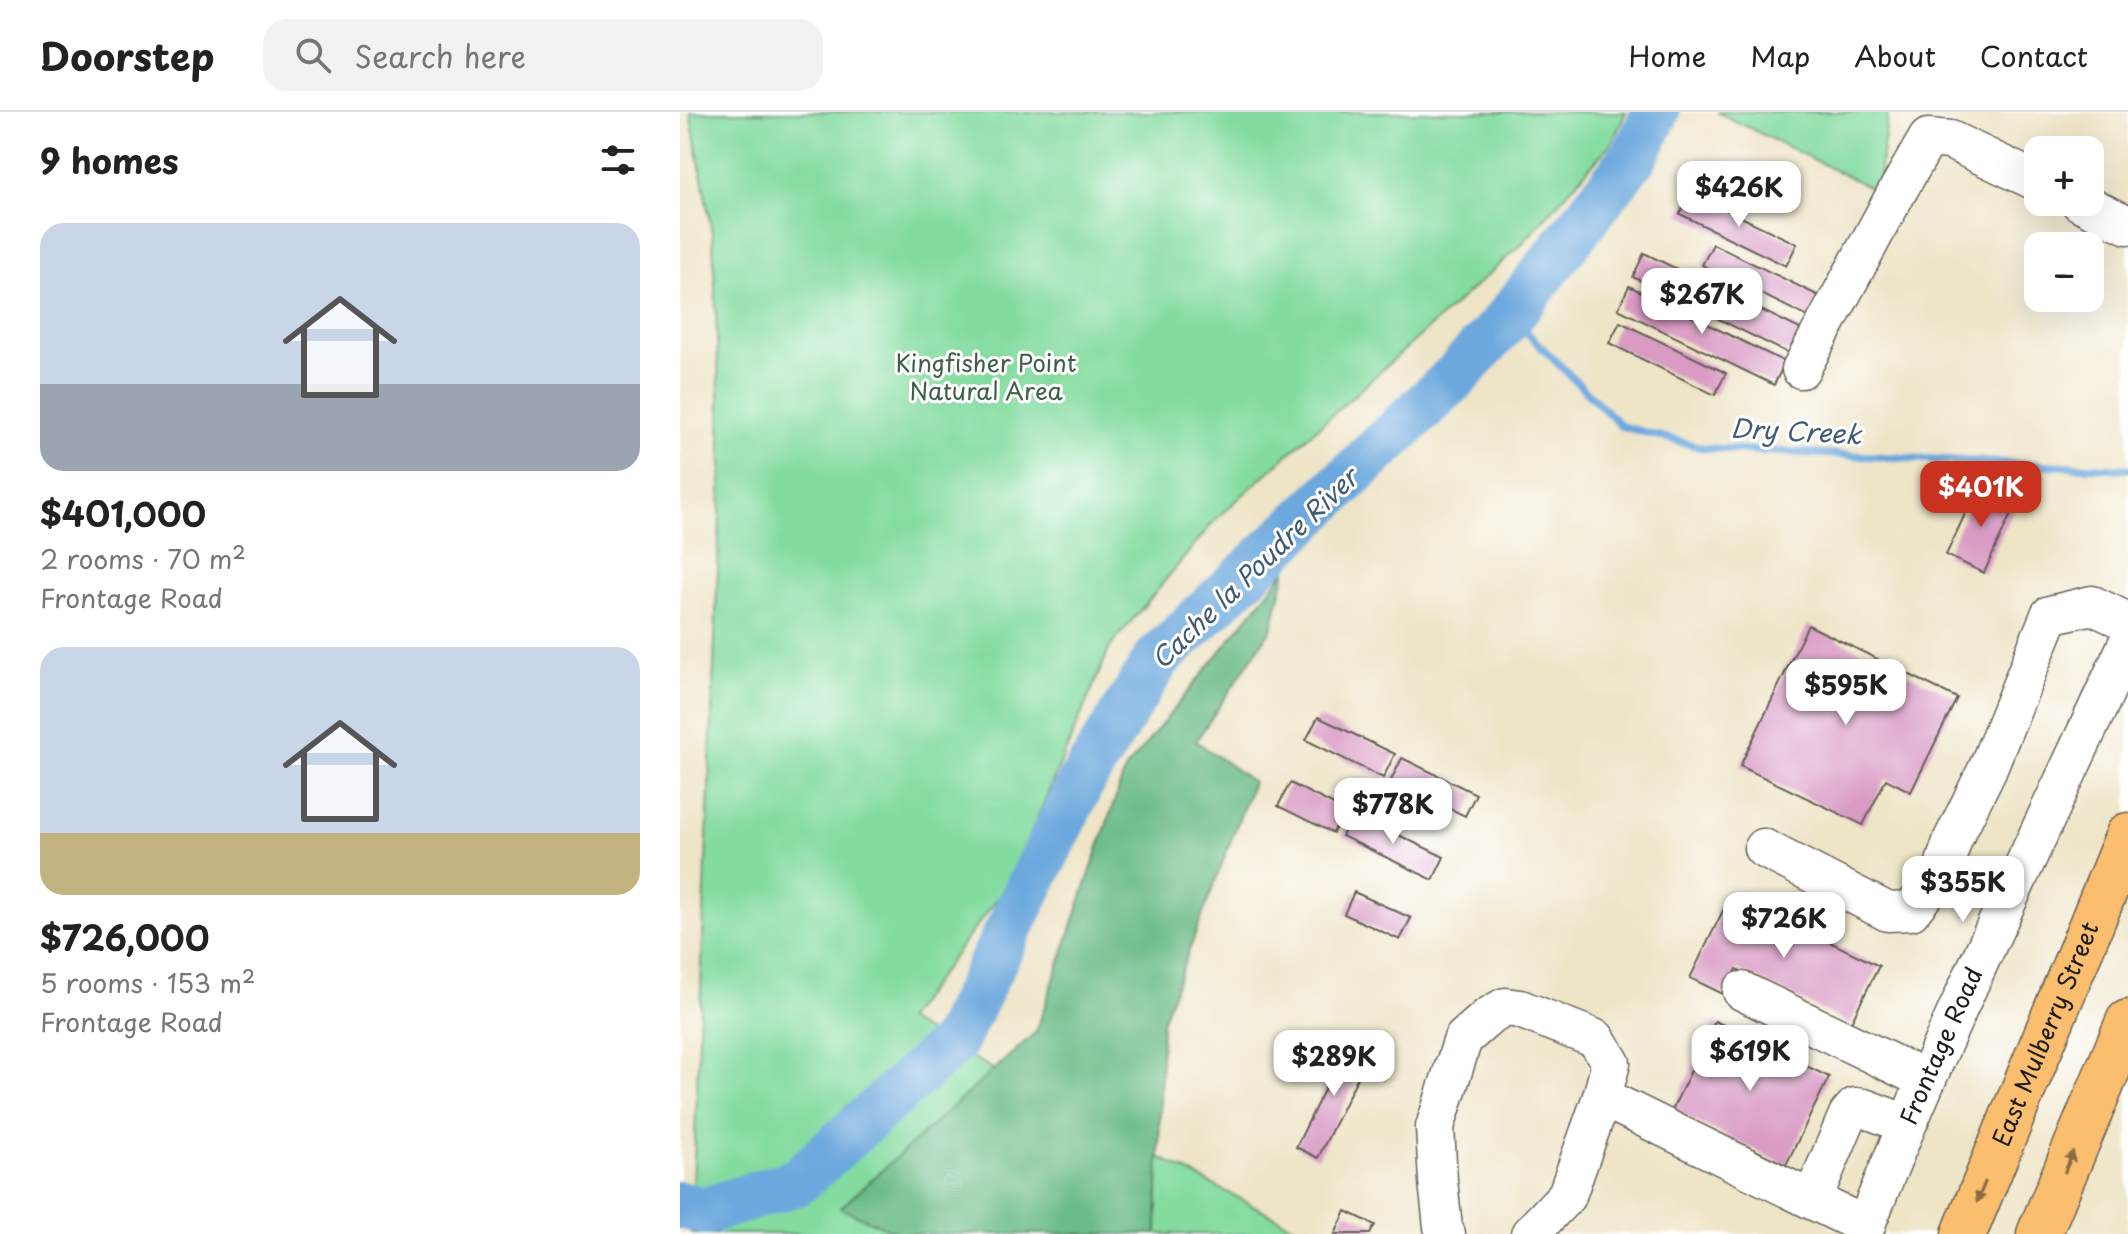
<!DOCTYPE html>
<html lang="en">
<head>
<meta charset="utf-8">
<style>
  :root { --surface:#fff; --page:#f2f2f2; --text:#222; --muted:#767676; --line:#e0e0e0; --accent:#c8321e }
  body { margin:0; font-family:"Playpen Sans",sans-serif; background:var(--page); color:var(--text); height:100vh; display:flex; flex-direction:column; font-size:30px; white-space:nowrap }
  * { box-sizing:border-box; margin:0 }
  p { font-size:26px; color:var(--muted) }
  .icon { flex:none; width:44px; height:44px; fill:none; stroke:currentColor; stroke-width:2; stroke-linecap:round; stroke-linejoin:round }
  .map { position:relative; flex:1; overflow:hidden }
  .sheet { display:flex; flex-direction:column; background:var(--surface); width:680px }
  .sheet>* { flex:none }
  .buttons { position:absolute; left:1344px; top:24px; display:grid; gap:16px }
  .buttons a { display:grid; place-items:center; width:80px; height:80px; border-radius:16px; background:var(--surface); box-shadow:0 8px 32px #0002; font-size:40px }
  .price { position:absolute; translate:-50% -68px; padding:0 18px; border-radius:16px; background:#fff; color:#222; font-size:26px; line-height:52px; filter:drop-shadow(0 2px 4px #0008) }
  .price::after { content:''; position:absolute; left:50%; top:48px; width:24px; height:18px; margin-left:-12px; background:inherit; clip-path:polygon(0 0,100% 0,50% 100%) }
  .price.selected { background:var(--accent); color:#fff }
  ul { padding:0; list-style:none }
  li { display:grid; align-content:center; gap:16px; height:424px; padding:0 40px }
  li span { display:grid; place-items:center; height:248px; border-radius:24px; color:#555 }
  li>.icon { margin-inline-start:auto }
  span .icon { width:144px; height:144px; fill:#fffc; stroke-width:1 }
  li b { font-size:34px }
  h2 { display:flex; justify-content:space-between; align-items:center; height:96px; padding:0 40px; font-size:34px }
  header { display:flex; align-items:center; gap:48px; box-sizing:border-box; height:112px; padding:0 40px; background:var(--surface); border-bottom:2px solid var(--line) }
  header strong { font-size:38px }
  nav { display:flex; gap:44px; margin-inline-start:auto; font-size:28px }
  .search { width:560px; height:72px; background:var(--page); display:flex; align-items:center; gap:20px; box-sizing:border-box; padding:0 28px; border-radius:24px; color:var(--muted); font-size:30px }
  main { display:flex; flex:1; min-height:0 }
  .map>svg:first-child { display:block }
  .green { fill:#83db9f; stroke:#507c5e; stroke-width:2 }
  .forest { fill:#6abb86; stroke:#436c51; stroke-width:2 }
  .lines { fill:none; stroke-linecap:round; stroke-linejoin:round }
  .stream { stroke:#6ca8dd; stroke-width:8 }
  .river { stroke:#6ca8dd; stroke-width:48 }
  .building { fill:#d99ac4 }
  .minor-casing { stroke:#666258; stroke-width:41 }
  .highway-casing { stroke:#666258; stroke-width:47 }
  .minor { stroke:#fff; stroke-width:38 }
  .highway { stroke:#fbbd6e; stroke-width:44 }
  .oneway { fill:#8c6c45 }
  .labels { text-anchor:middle; stroke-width:6; stroke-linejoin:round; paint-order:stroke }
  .park-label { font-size:24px; fill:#405f4a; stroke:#fff }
  .street-label { font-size:24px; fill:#1c1c1c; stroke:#fff }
  .water-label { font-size:26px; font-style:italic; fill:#405b73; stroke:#fff }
</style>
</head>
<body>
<header>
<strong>Doorstep</strong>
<div class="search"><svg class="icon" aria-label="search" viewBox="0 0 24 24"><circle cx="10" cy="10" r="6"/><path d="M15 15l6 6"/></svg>Search here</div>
<nav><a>Home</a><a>Map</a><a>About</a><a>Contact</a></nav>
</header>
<main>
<section class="sheet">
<h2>9 homes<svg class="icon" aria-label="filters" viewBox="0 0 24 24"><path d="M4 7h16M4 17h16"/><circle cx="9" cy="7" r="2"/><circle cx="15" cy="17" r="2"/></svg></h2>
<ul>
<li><span style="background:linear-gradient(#c9d6e8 65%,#9aa5b1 0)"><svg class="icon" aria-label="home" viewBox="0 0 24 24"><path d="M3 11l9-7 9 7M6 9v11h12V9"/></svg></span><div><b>$401,000</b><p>2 rooms · 70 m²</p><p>Frontage Road</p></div></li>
<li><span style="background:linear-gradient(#c9d6e8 75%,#c2b280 0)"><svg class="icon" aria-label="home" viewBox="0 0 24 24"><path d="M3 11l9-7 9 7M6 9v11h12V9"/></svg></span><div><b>$726,000</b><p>5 rooms · 153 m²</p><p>Frontage Road</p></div></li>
</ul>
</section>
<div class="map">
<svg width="1448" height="1122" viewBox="0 0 1448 1122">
  <rect width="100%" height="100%" fill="#fff"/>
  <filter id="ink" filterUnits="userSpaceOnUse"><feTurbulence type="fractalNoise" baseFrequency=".0125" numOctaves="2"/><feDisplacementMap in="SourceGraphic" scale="16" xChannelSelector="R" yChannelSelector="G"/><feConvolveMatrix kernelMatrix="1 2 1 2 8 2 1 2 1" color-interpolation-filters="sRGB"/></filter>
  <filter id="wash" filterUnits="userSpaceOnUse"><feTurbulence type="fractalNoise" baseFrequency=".006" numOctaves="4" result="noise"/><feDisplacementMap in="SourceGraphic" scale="32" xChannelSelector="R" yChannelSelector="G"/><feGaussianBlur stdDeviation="1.8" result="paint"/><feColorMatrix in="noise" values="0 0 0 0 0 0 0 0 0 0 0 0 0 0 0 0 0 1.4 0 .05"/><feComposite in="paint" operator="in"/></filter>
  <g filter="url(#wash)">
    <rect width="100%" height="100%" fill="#eee4c6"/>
    <!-- green -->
    <g class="green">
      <path d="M10 0H946L933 29 841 133 535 408 430 535 331 768 226 908 368 988 617 1116 614 1122H11L42 354 33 126Z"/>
      <path d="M1037 0H1208L1197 79Z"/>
    </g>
    <!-- forest -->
    <path class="forest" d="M606 458 592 516 516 629 573 670 482 910 477 1122H220L160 1096 356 920 445 658Z"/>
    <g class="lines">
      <!-- stream -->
      <path class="stream" d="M830 204 941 314 1024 336 1448 357"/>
      <!-- river -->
      <path class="river" d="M0 1093 25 1099 117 1070 274 929 401 670 477 547 778 262 830 204 955 43 976 0"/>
    </g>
    <g id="blocks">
      <!-- building -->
      <g class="building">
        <path d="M1011 81 1117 132 1106 154 1000 102Z"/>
        <path d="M1033 132 1139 184 1128 205 1022 153Z"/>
        <path d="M964 141 1124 219 1112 243 953 165Z"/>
        <path d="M949 174 1105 250 1094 273 938 197Z"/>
        <path d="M940 210 1046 261 1035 283 929 231Z"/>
        <path d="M1298 374 1336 391 1304 461 1266 443Z"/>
        <path d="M1128 513 1277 586 1231 680 1206 667 1183 713 1060 654Z"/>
        <path d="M638 605 715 642 703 666 626 628Z"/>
        <path d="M722 646 796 682 785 704 711 668Z"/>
        <path d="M610 671 664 698 653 721 598 694Z"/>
        <path d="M673 701 764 745 753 768 662 724Z"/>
        <path d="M674 780 731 806 720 828 664 802Z"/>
        <path d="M1051 782 1199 854 1170 912 1057 857 1043 882 1010 866Z"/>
        <path d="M1035 909 1149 965 1106 1053 992 998Z"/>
        <path d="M669 927 691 938 638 1046 616 1035Z"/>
        <path d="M666 1099 695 1113 690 1122H655Z"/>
      </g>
    </g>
  </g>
  <g filter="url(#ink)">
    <use href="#blocks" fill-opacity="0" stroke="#666258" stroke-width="2"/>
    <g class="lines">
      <defs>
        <g id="minor">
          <path d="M1400 90 1448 113"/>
          <path d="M1121 257 1213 87 1248 26 1270 28 1358 70"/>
          <path d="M1083 736 1208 800 1231 799 1262 760 1273 727 1307 658 1370 503 1412 493 1448 510"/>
          <path d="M1262 760 1328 787"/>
          <path d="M1062 879 1246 968"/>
          <path d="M922 985 1132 1088"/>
          <path d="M1186 1114 1132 1088 1168 1003 1175 995 1184 996 1226 1012"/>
          <path d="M766 1122 763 1115 758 1069 755 1015 783 927 808 905 825 895 840 897 916 927 931 951 922 985 887 1083 850 1122"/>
          <path id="s1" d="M1182 1122C1262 921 1357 727 1448 531"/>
        </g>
        <g id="highway">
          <path id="s2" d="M1284 1122 1448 723"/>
          <path d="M1359 1122 1448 910"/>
        </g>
      </defs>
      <!-- minor casing -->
      <use href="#minor" class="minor-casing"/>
      <!-- highway casing -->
      <use href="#highway" class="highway-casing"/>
      <!-- minor -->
      <use href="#minor" class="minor"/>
      <!-- highway -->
      <use href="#highway" class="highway"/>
    </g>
    <!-- one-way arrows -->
    <defs><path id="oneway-solid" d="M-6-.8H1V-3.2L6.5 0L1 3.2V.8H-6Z" transform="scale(2)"/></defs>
    <g class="oneway">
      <use href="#oneway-solid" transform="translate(1389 1050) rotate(-67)"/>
      <use href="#oneway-solid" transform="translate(1301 1080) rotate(112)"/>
    </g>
  </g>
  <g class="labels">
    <!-- park labels -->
    <g class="park-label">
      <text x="306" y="260">Kingfisher Point<tspan x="306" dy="28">Natural Area</tspan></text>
    </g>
    <!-- street labels -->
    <g class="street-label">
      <text dy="8" stroke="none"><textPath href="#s2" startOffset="216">East Mulberry Street</textPath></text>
      <text dy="8" stroke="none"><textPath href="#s1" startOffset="204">Frontage Road</textPath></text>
    </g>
    <!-- water labels -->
    <g class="water-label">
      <text transform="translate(1116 320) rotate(3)" y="9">Dry Creek</text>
      <text transform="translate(575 457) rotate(-44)" y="9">Cache la Poudre River</text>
    </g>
  </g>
</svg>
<div class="buttons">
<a>+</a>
<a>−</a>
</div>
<b class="price" style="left:1059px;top:117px">$426K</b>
<b class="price" style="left:1022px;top:224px">$267K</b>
<b class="price selected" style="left:1301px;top:417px">$401K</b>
<b class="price" style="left:1166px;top:615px">$595K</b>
<b class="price" style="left:713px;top:734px">$778K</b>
<b class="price" style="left:1283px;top:812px">$355K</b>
<b class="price" style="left:1104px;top:848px">$726K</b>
<b class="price" style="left:1070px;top:981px">$619K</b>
<b class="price" style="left:654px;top:986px">$289K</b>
</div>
</main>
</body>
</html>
